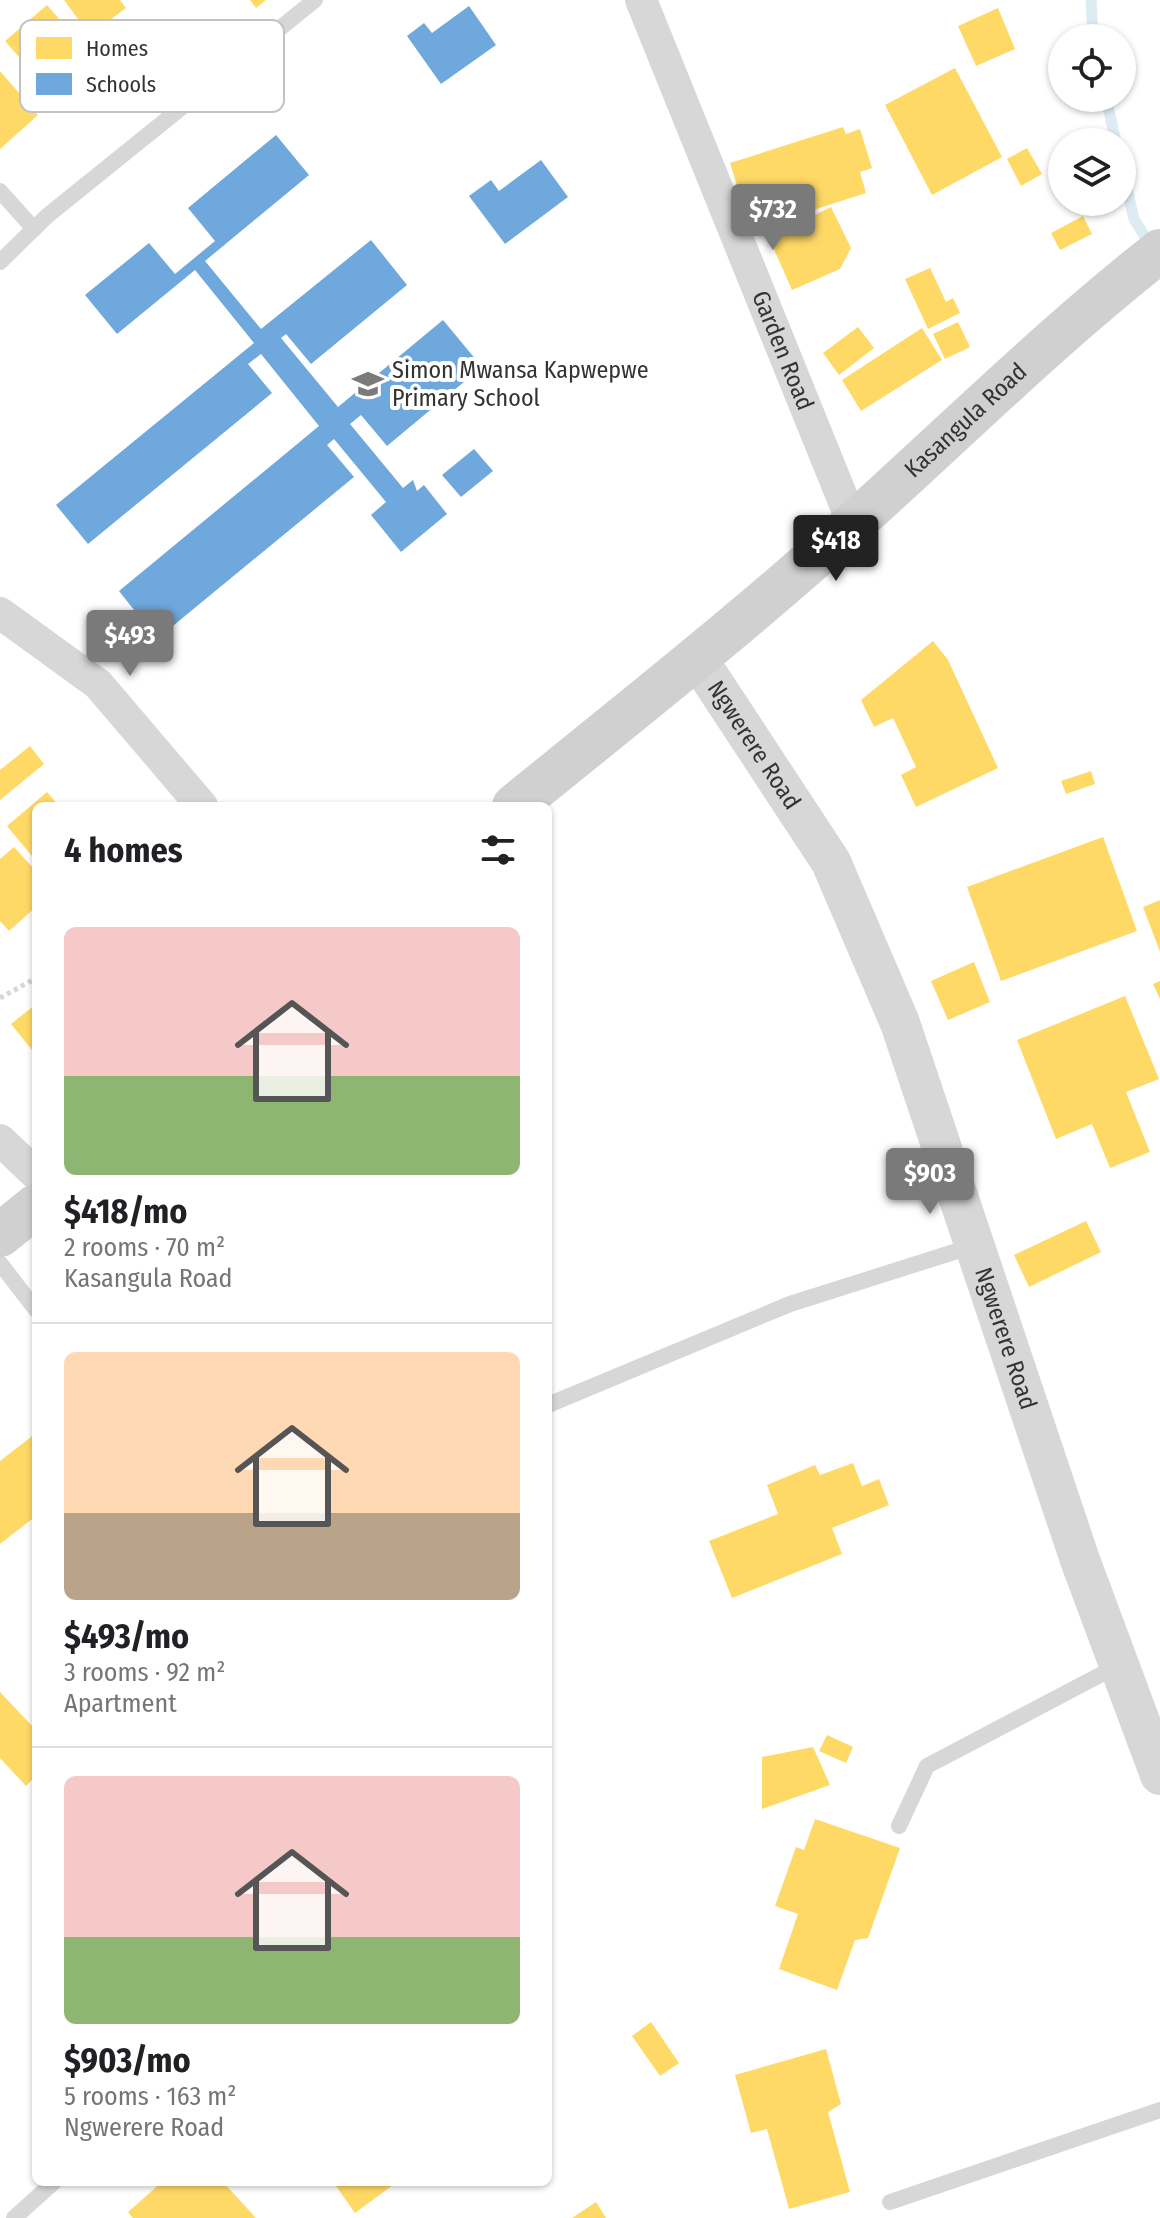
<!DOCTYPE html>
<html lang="en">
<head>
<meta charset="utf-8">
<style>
  :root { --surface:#fff; --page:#f2f2f2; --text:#202124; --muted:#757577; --line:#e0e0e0; --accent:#7a7a7a }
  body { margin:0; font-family:"Fira Sans Condensed",sans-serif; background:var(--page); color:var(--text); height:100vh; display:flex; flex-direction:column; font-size:30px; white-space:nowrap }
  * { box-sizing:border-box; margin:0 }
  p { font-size:26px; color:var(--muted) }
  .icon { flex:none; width:44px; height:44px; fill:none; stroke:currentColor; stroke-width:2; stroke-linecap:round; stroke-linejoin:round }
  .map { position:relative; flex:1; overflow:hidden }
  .panel { position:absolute; left:32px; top:802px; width:520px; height:1384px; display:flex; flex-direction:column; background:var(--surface); border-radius:12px; box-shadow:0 2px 6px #0004 }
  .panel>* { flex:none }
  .buttons { position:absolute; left:1048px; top:24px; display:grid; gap:16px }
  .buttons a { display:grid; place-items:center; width:88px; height:88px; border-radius:50%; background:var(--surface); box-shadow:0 2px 6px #0004; font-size:40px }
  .price { position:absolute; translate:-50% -68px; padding:0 18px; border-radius:8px; background:var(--accent); color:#fff; font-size:26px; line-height:52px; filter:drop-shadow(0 2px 4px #0008) }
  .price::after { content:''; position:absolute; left:50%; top:48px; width:24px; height:18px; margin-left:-12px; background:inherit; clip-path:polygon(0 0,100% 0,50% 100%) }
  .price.on { background:#222; color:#fff }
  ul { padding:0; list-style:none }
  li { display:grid; align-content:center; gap:16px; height:424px; padding:0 32px }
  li+li { border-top:2px solid var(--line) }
  li span { display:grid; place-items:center; height:248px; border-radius:12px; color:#555 }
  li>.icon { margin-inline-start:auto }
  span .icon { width:144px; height:144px; fill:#fffc; stroke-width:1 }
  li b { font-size:34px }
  h2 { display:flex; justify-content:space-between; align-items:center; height:96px; padding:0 32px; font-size:34px }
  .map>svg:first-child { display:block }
  .homes { fill:#ffd966 }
  .schools { fill:#6fa8dc }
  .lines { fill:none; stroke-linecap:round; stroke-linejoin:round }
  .stream { stroke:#ddebf3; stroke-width:11 }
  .path { stroke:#d6d6d6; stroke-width:5; stroke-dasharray:4 4; stroke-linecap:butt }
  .service { stroke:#d7d7d7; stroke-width:16 }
  .minor { stroke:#d7d7d7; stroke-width:32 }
  .tertiary { stroke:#d7d7d7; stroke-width:40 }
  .secondary { stroke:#d0d0d0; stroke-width:44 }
  .labels { text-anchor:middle; stroke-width:8; stroke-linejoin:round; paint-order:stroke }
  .street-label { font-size:24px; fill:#333; stroke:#fff }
  .poi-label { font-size:24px; fill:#333; stroke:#fff; text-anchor:start }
  .key { fill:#fff; stroke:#c2c2c2; stroke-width:2 }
  .key-label { font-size:22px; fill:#333 }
</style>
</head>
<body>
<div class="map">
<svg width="1160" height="2218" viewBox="0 0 1160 2218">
  <rect width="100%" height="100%" fill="#fff"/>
  <!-- homes -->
  <g class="homes">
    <path d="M64 0H120L126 8 90 35Z"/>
    <path d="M250 0H266L256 8Z"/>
    <path d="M47 5 94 59 52 95 5 41Z"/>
    <path d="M998 8 1015 49 976 66 958 26Z"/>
    <path d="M955 68 1002 157 932 195 885 105Z"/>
    <path d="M0 71 38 115 0 149Z"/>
    <path d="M843 127 846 134 860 129 872 168 860 172 866 193 751 230 730 163Z"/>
    <path d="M1027 148 1042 174 1021 186 1007 159Z"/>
    <path d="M831 207 851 248 840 269 792 290 765 229 791 218 792 226Z"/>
    <path d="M1083 216 1092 234 1060 250 1051 233Z"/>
    <path d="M930 268 946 302 953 298 960 313 928 329 905 279Z"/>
    <path d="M958 322 970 347 945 359 933 334Z"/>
    <path d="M858 327 874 348 839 375 823 353Z"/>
    <path d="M922 328 942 360 861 411 842 380Z"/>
    <path d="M933 641 948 660 998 768 916 807 901 775 916 767 893 718 874 727 861 700Z"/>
    <path d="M30 746 44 764 0 800V770Z"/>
    <path d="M1091 771 1095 784 1066 794 1061 781Z"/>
    <path d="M47 792 59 806H36V861L7 826Z"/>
    <path d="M1103 837 1137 931 1001 981 967 887Z"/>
    <path d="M14 847 36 871V907L9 931 0 921V859Z"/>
    <path d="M1160 900V952L1143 907Z"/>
    <path d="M974 962 990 1002 948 1020 931 981Z"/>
    <path d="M1160 981V999L1153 984Z"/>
    <path d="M1125 996 1159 1079 1126 1092 1150 1152 1110 1168 1092 1124 1056 1139 1017 1040Z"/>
    <path d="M36 1004V1055L11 1024Z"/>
    <path d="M1086 1221 1101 1252 1029 1287 1014 1255Z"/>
    <path d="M36 1433V1516L0 1544V1461Z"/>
    <path d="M853 1463 862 1486 879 1479 889 1505 832 1528 842 1554 732 1598 709 1541 778 1514 767 1485 815 1465 820 1475Z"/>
    <path d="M0 1692 36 1730V1776L26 1786 0 1758Z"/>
    <path d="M827 1735 853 1747 846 1763 819 1751Z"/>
    <path d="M813 1747 830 1785 762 1809V1757Z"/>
    <path d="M815 1819 900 1848 868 1938 855 1940 837 1990 779 1969 798 1914 775 1906 796 1847 804 1850Z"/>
    <path d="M651 2022 679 2063 660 2076 632 2036Z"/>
    <path d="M826 2049 841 2104 828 2112 850 2192 789 2209 767 2129 751 2133 735 2075Z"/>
    <path d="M162 2182H223L256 2218H133L128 2212Z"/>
    <path d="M333 2182H397L355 2213Z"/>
    <path d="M596 2202 606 2218H572Z"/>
  </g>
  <!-- schools -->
  <g class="schools">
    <path d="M469 6 496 45 441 84 407 36 424 23 432 33Z"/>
    <path d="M276 135 309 175 205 261 261 329 371 240 407 285 311 364 286 334 281 338 338 407 443 320 482 367 387 446 361 415 350 424 403 488 413 480 417 491 424 485 447 514 401 552 371 515 386 502 334 439 327 445 354 477 157 639 119 591 319 426 261 354 248 364 272 393 88 544 56 505 254 343 195 270 117 334 85 295 149 243 175 274 215 241 188 208Z"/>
    <path d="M541 160 568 197 505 244 469 196 491 180 499 191Z"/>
    <path d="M474 449 493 471 461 497 442 475Z"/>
  </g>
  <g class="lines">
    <!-- stream -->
    <g class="stream">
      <path d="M1091 0 1093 38"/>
      <path d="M1106 98 1116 142"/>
      <path d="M1122 167 1134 219 1152 248"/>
    </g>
    <!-- path -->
    <path class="path" d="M0 998 36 978"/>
    <!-- service -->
    <g class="service">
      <path d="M0 191 34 229"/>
      <path d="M0 262 47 216 315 0"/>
      <path d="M0 1263 36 1310"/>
      <path d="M548 1405 790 1304 973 1246"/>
      <path d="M899 1826 927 1766 1119 1665"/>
      <path d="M890 2202 1160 2110"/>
      <path d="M14 2218 54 2182"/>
    </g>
    <!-- minor -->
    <g class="minor">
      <path id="s1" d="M641 0 853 524"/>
      <path d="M0 613 98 684 202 806"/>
      <path d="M0 1140 36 1174"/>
    </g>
    <!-- tertiary -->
    <path class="tertiary" id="s2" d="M697 658 831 862 900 1023 1080 1560 1160 1775"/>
    <!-- secondary -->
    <g class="secondary">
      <path id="s3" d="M514 806C629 713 745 621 855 522 956 431 1053 335 1160 251"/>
      <path d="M0 1235 36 1206"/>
    </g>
  </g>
  <!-- icons -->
  <defs>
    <symbol id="school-bare" viewBox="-9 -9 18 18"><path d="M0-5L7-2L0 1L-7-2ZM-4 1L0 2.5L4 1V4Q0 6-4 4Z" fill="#7a7a7a" stroke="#fff" stroke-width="2.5" paint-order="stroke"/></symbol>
  </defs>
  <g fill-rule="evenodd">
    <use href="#school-bare" x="346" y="362" width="44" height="44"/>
  </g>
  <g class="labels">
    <!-- street labels -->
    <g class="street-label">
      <text dy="8" stroke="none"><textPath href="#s1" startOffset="378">Garden Road</textPath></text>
      <text dy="8" stroke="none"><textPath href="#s3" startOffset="594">Kasangula Road</textPath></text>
      <text dy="8" stroke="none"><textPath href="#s2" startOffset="104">Ngwerere Road</textPath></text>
      <text dy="8" stroke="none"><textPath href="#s2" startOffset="752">Ngwerere Road</textPath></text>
    </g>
    <!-- poi labels -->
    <g class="poi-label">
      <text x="392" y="378">Simon Mwansa Kapwepwe<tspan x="392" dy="28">Primary School</tspan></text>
    </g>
  </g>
  <!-- legend -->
  <rect x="20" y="20" width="264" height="92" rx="12" class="key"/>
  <rect x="36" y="37" width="36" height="22" fill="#ffd966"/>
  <rect x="36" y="73" width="36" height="22" fill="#6fa8dc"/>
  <g class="key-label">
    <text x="86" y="56">Homes</text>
    <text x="86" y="92">Schools</text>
  </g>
</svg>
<div class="buttons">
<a><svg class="icon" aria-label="locate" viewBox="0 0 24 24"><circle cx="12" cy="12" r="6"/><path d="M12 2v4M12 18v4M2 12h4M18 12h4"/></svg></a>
<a><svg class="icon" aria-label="layers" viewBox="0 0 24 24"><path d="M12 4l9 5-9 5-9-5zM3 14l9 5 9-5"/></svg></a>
</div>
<b class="price" style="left:773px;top:252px">$732</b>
<b class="price on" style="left:836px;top:583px">$418</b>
<b class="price" style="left:130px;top:678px">$493</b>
<b class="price" style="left:930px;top:1216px">$903</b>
<section class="panel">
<h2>4 homes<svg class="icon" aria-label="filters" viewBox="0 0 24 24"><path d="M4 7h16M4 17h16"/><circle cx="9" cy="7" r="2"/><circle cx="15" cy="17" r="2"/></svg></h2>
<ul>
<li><span style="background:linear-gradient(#f6c9c9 60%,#8fb573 0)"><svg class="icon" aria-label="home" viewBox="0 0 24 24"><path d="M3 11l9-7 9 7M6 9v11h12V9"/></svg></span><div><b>$418/mo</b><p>2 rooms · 70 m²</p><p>Kasangula Road</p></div></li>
<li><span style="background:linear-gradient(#ffd9b3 65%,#b9a48a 0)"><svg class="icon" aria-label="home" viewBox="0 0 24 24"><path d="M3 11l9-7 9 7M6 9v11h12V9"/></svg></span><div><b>$493/mo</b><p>3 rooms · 92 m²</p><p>Apartment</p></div></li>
<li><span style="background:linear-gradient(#f6c9c9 65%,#8fb573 0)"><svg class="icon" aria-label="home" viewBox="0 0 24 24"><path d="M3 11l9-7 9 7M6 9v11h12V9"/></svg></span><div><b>$903/mo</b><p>5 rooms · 163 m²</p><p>Ngwerere Road</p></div></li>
</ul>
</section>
</div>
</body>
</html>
